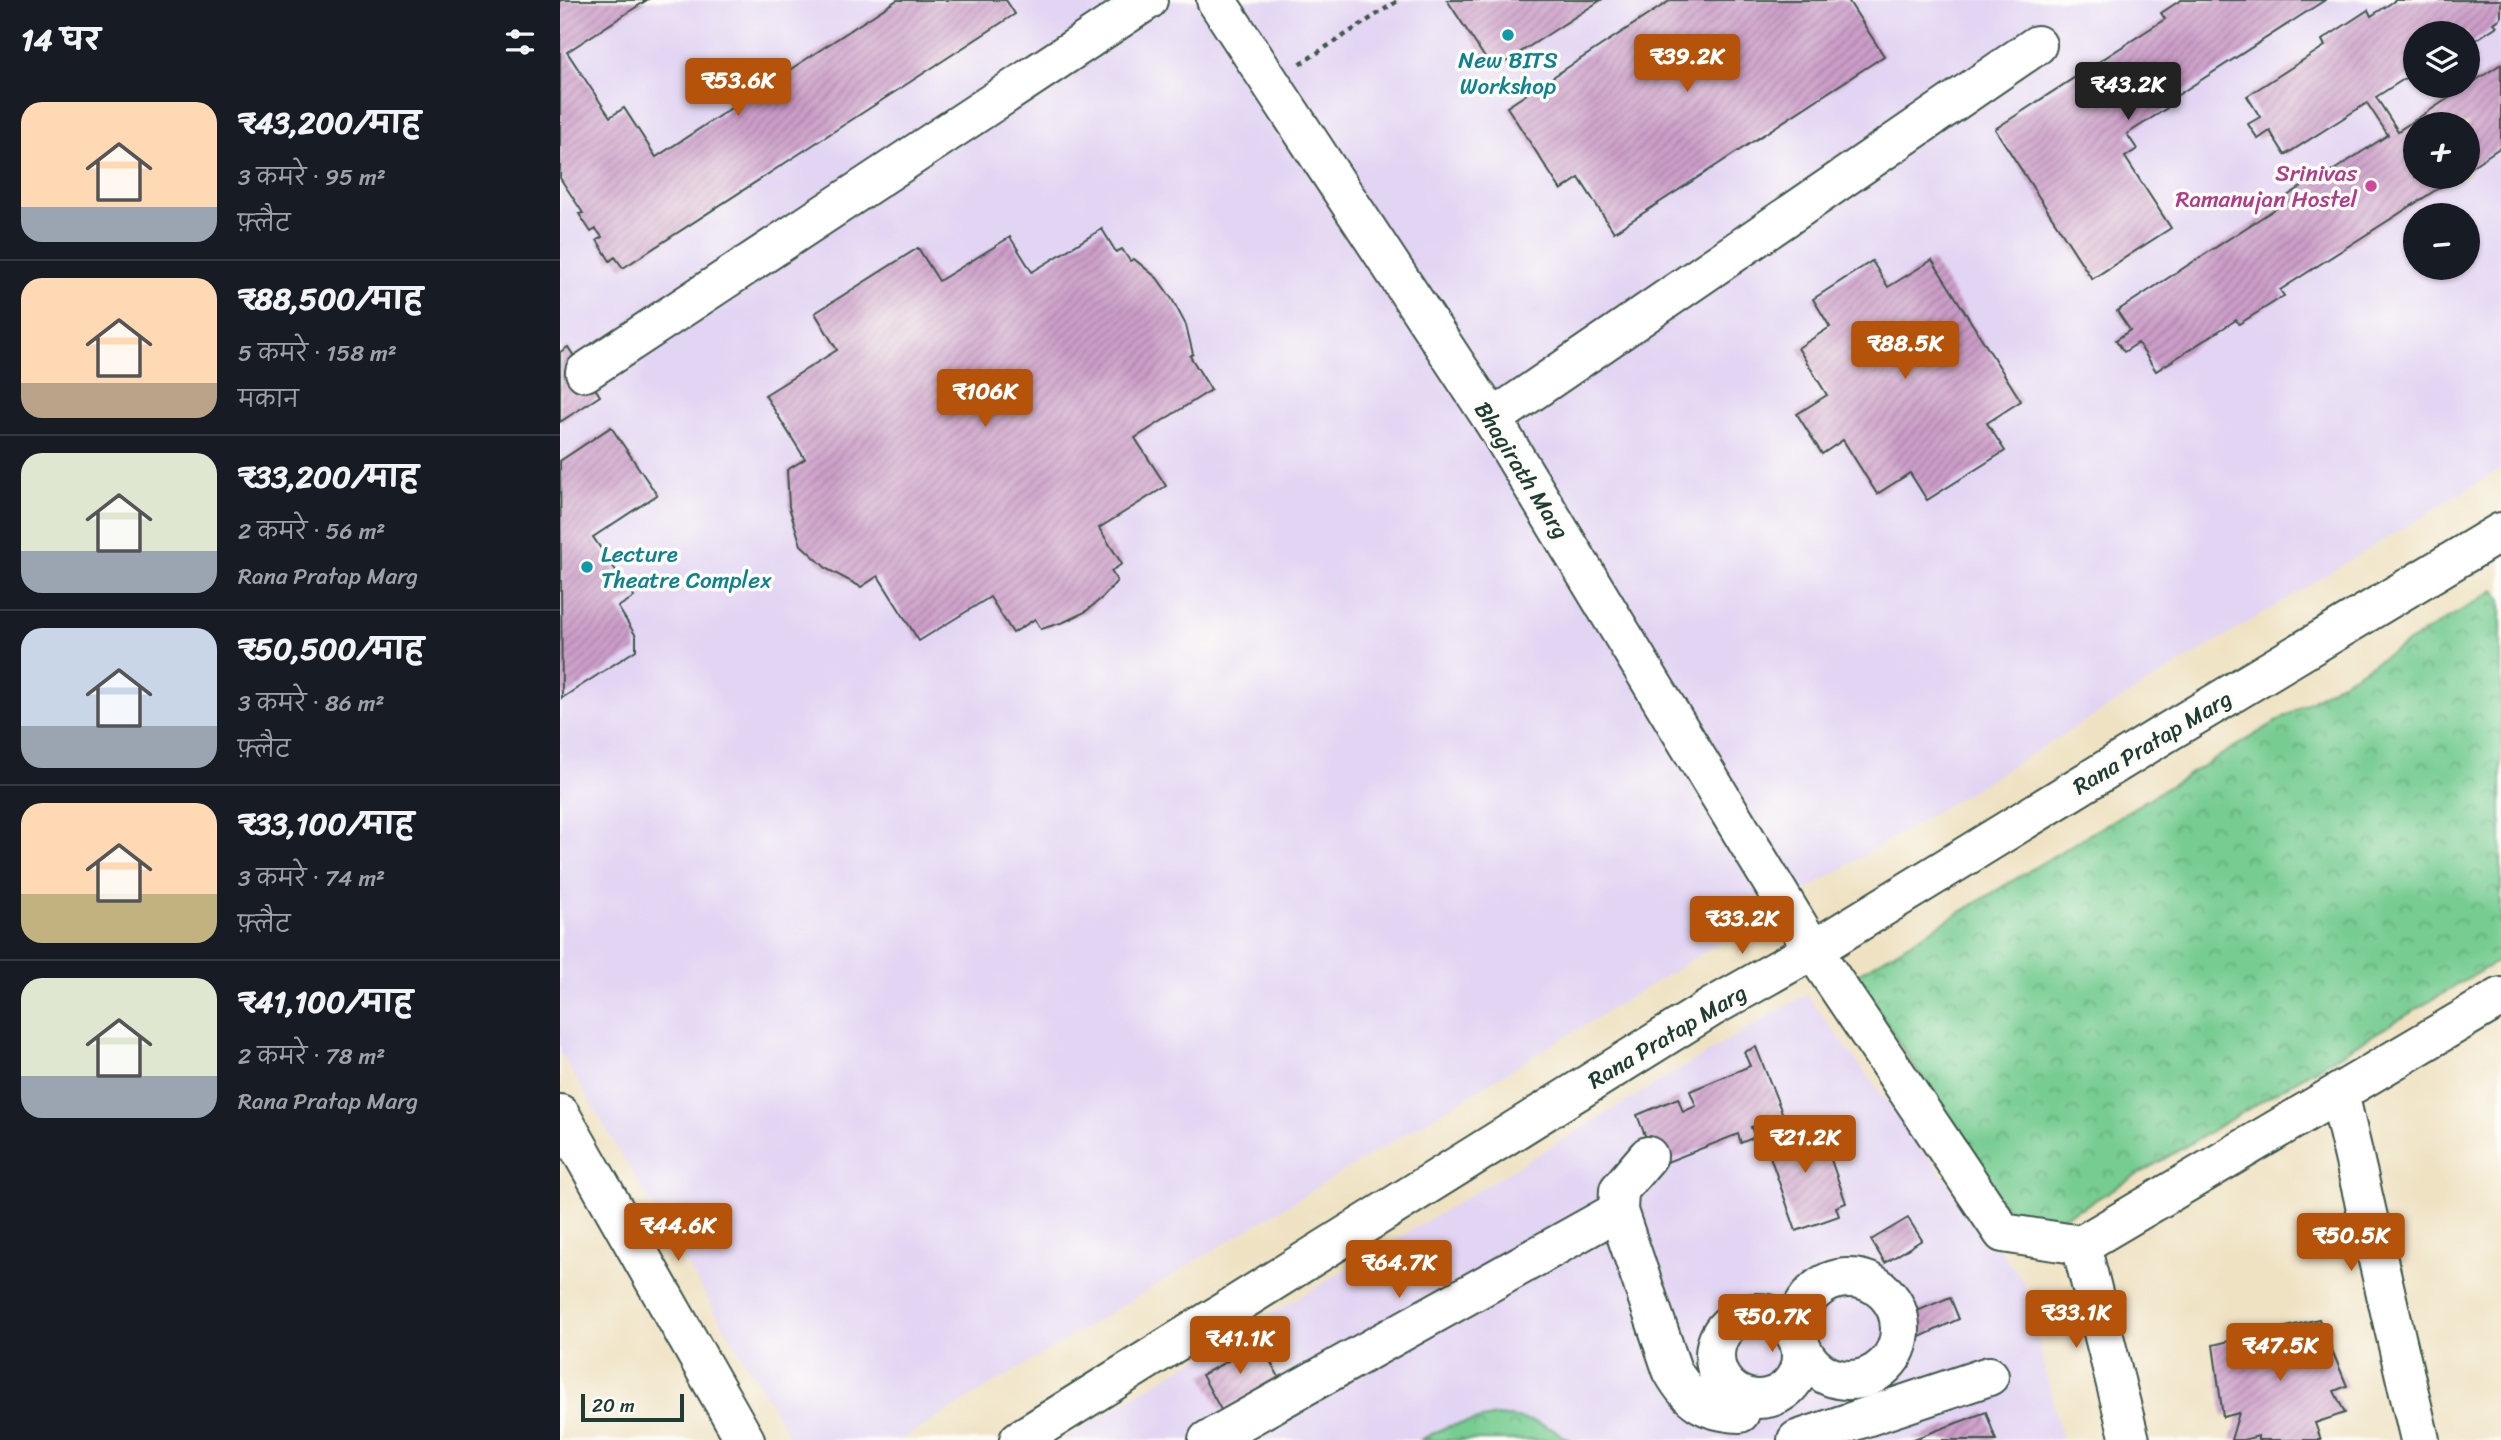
<!DOCTYPE html>
<html lang="hi">
<head>
<meta charset="utf-8">
<style>
  :root { --surface:#171b24; --page:#20242c; --text:#f1f3f6; --muted:#9ea1a6; --line:#363941; --accent:#b45309 }
  body { margin:0; font-family:Sriracha,"Playpen Sans Deva",sans-serif; background:var(--page); color:var(--text); height:100vh; display:flex; flex-direction:column; font-size:26px; white-space:nowrap }
  * { box-sizing:border-box; margin:0 }
  p { font-size:23px; color:var(--muted) }
  .icon { flex:none; width:38px; height:38px; fill:none; stroke:currentColor; stroke-width:2; stroke-linecap:round; stroke-linejoin:round }
  .map { position:relative; flex:1; overflow:hidden }
  .side { display:flex; flex-direction:column; background:var(--surface); width:560px }
  .side>* { flex:none }
  .controls { position:absolute; left:1843px; top:21px; display:grid; gap:14px }
  .controls a { display:grid; place-items:center; width:77px; height:77px; border-radius:50%; background:var(--surface); box-shadow:0 2px 5px #0004; font-size:35px }
  .scale { position:absolute; left:21px; bottom:18px; width:103px; box-sizing:border-box; padding-left:7px; border:4px solid #1f3d34; border-top:0; font-size:19px; line-height:24px; white-space:nowrap; color:#1f3d34; -webkit-text-stroke:5px #fdfcf7; paint-order:stroke }
  .price { position:absolute; translate:-50% -60px; padding:0 16px; border-radius:7px; background:var(--accent); color:#fff; font-size:23px; line-height:46px; filter:drop-shadow(0 2px 4px #0008) }
  .price::after { content:''; position:absolute; left:50%; top:42px; width:21px; height:16px; margin-left:-10px; background:inherit; clip-path:polygon(0 0,100% 0,50% 100%) }
  .price.current { background:#222; color:#fff }
  ul { padding:0; list-style:none }
  li { display:flex; align-items:center; gap:21px; height:175px; padding:0 21px }
  li+li { border-top:2px solid var(--line) }
  li span { display:grid; place-items:center; flex:none; width:196px; height:140px; border-radius:21px; color:#555 }
  li>.icon { margin-inline-start:auto }
  span .icon { width:84px; height:84px; fill:#fffc; stroke-width:1 }
  li b { font-size:30px }
  h2 { display:flex; justify-content:space-between; align-items:center; height:84px; padding:0 21px; font-size:30px }
  main { display:flex; flex:1; min-height:0 }
  .map>svg:first-child { display:block }
  .built { fill:#e2d4f3; fill-rule:evenodd }
  .park { fill:url(#park-crowns); stroke:#4a8462; stroke-width:2 }
  .building { fill:url(#building-hatch) }
  .lines { fill:none; stroke-linecap:round; stroke-linejoin:round }
  .minor-casing { stroke:#3e5649; stroke-width:42 }
  .path { stroke:#3e5649; stroke-width:4.5; stroke-dasharray:5 5; stroke-linecap:butt }
  .minor { stroke:#fff; stroke-width:38 }
  .culture-dot { fill:#0f9aa8; stroke:#fdfcf7; stroke-width:2.5 }
  .hotel-dot { fill:#d1479c; stroke:#fdfcf7; stroke-width:2.5 }
  .labels { text-anchor:middle; stroke-width:7; stroke-linejoin:round; paint-order:stroke }
  .culture-label { font-size:23px; fill:#0d838f; stroke:#fdfcf7 }
  .hotel-label { font-size:23px; fill:#b23c85; stroke:#fdfcf7; text-anchor:end }
  .street-label { font-size:23px; fill:#1f3d34; stroke:#fdfcf7 }
</style>
</head>
<body>
<main>
<section class="side">
<h2>14 घर<svg class="icon" aria-label="filters" viewBox="0 0 24 24"><path d="M4 7h16M4 17h16"/><circle cx="9" cy="7" r="2"/><circle cx="15" cy="17" r="2"/></svg></h2>
<ul>
<li><span style="background:linear-gradient(#ffd9b3 75%,#9aa5b1 0)"><svg class="icon" aria-label="home" viewBox="0 0 24 24"><path d="M3 11l9-7 9 7M6 9v11h12V9"/></svg></span><div><b>₹43,200/माह</b><p>3 कमरे · 95 m²</p><p>फ़्लैट</p></div></li>
<li><span style="background:linear-gradient(#ffd9b3 75%,#b9a48a 0)"><svg class="icon" aria-label="home" viewBox="0 0 24 24"><path d="M3 11l9-7 9 7M6 9v11h12V9"/></svg></span><div><b>₹88,500/माह</b><p>5 कमरे · 158 m²</p><p>मकान</p></div></li>
<li><span style="background:linear-gradient(#dfe7d0 70%,#9aa5b1 0)"><svg class="icon" aria-label="home" viewBox="0 0 24 24"><path d="M3 11l9-7 9 7M6 9v11h12V9"/></svg></span><div><b>₹33,200/माह</b><p>2 कमरे · 56 m²</p><p>Rana Pratap Marg</p></div></li>
<li><span style="background:linear-gradient(#c9d6e8 70%,#9aa5b1 0)"><svg class="icon" aria-label="home" viewBox="0 0 24 24"><path d="M3 11l9-7 9 7M6 9v11h12V9"/></svg></span><div><b>₹50,500/माह</b><p>3 कमरे · 86 m²</p><p>फ़्लैट</p></div></li>
<li><span style="background:linear-gradient(#ffd9b3 65%,#c2b280 0)"><svg class="icon" aria-label="home" viewBox="0 0 24 24"><path d="M3 11l9-7 9 7M6 9v11h12V9"/></svg></span><div><b>₹33,100/माह</b><p>3 कमरे · 74 m²</p><p>फ़्लैट</p></div></li>
<li><span style="background:linear-gradient(#dfe7d0 70%,#9aa5b1 0)"><svg class="icon" aria-label="home" viewBox="0 0 24 24"><path d="M3 11l9-7 9 7M6 9v11h12V9"/></svg></span><div><b>₹41,100/माह</b><p>2 कमरे · 78 m²</p><p>Rana Pratap Marg</p></div></li>
</ul>
</section>
<div class="map">
<svg width="1941" height="1440" viewBox="0 0 1941 1440">
  <defs>
    <pattern id="park-crowns" width="20" height="18" patternUnits="userSpaceOnUse" patternTransform="scale(1.75)"><rect width="20" height="18" fill="#76cc91"/><path d="M2 6a3 3 0 1 1 6 0M12 15a3 3 0 1 1 6 0" fill="none" stroke="#60a777"/></pattern>
    <pattern id="building-hatch" width="6" height="6" patternUnits="userSpaceOnUse" patternTransform="scale(1.75)"><rect width="6" height="6" fill="#cc9dc8"/><path d="M-1 1l2-2M0 6l6-6M5 7l2-2" fill="none" stroke="#a581a3"/></pattern>
  </defs>
  <rect width="100%" height="100%" fill="#fdfcf7"/>
  <filter id="ink" filterUnits="userSpaceOnUse"><feTurbulence type="fractalNoise" baseFrequency=".0143" numOctaves="2"/><feDisplacementMap in="SourceGraphic" scale="14" xChannelSelector="R" yChannelSelector="G"/><feConvolveMatrix kernelMatrix="1 2 1 2 8 2 1 2 1" color-interpolation-filters="sRGB"/></filter>
  <filter id="wash" filterUnits="userSpaceOnUse"><feTurbulence type="fractalNoise" baseFrequency=".00686" numOctaves="4" result="noise"/><feDisplacementMap in="SourceGraphic" scale="28" xChannelSelector="R" yChannelSelector="G"/><feGaussianBlur stdDeviation="1.57" result="paint"/><feColorMatrix in="noise" values="0 0 0 0 0 0 0 0 0 0 0 0 0 0 0 0 0 1.4 0 .05"/><feComposite in="paint" operator="in"/></filter>
  <g filter="url(#wash)">
    <rect width="100%" height="100%" fill="#efe2c3"/>
    <!-- built -->
    <g class="built">
      <path d="M0 0H1941V469L341 1440H232L0 1052ZM1855 33H1908V86H1855ZM1855 124H1908V177H1855ZM1855 215H1908V268H1855Z"/>
      <path d="M1246 994 1464 1282 1502 1440H501Z"/>
    </g>
    <!-- park -->
    <g class="park">
      <path d="M1935 590 1941 600V959L1523 1207C1488 1223 1475 1235 1443 1207L1296 975Z"/>
      <path d="M936 1416C965 1418 986 1422 1009 1440H860L886 1427Z"/>
    </g>
    <g id="blocks">
      <!-- building -->
      <g class="building">
        <path d="M0 0H87L7 52 50 117 64 108 96 157 337 0H446L455 14 63 268 55 257 50 261 37 240 42 237 36 229 31 232 19 214 23 213 0 178Z"/>
        <path d="M887 0H1041L933 70Z"/>
        <path d="M1111 0H1288L1324 56 1054 232 1019 178 1001 190 947 107Z"/>
        <path d="M1621 0H1765L1604 104 1607 108 1567 134 1577 149 1565 157 1611 228 1532 279 1435 129 1605 19 1601 13Z"/>
        <path d="M1836 0H1941V18L1934 23 1937 26 1908 45V33H1855V72L1816 97 1838 131 1941 64V147L1908 169V124H1855V177H1896L1720 290 1724 296 1679 324 1676 320 1596 371 1578 343 1564 352 1556 340 1570 330 1557 311 1729 200 1727 196 1761 174 1763 177 1828 135 1807 103 1725 155 1710 131 1698 139 1688 124 1700 117 1687 96 1765 46 1762 40 1808 10 1811 16Z"/>
        <path d="M542 229 556 252 562 249 570 261 574 259 597 278 612 299 626 325 633 354 630 356 651 390 575 438 606 486 539 528 562 564 551 571 557 581 543 597 525 612 504 622 481 629 475 619 453 633 430 597 359 641 318 576 301 587 267 569 241 545 229 507 227 470 245 459 205 395 277 350 255 313 358 248 379 281 450 237 472 272Z"/>
        <path d="M1372 260 1461 401 1427 423 1445 451 1367 500 1350 473 1317 494 1283 440 1262 454 1237 414 1267 395 1238 348 1270 327 1253 299 1312 261 1328 287Z"/>
        <path d="M8 347 40 396 0 422V352Z"/>
        <path d="M51 427 97 495 33 537 74 597 58 607 76 636V650L2 698 0 461Z"/>
        <path d="M1196 1047 1223 1115 1191 1127 1195 1137 1181 1143 1178 1134 1097 1166 1077 1115 1118 1098 1123 1112 1136 1106 1130 1091 1190 1066 1184 1052Z"/>
        <path d="M1249 1120 1254 1137 1262 1134 1286 1203 1276 1207 1279 1216 1236 1231 1203 1136Z"/>
        <path d="M1348 1218 1362 1240 1325 1263 1311 1240Z"/>
        <path d="M1390 1297 1399 1319 1360 1337 1350 1314Z"/>
        <path d="M1759 1319 1787 1386 1774 1391 1785 1413 1755 1423 1761 1440H1698V1436L1683 1440H1671L1679 1413 1663 1417 1653 1345Z"/>
        <path d="M700 1343 719 1377 661 1410 642 1375Z"/>
        <path d="M1426 1412 1436 1440H1351Z"/>
      </g>
    </g>
  </g>
  <g filter="url(#ink)">
    <use href="#blocks" fill-opacity="0" stroke="#3e5649" stroke-width="2"/>
    <g class="lines">
      <defs>
        <g id="minor">
          <path d="M656 0 932 419 1253 950 1443 1233 1521 1245 1941 997"/>
          <path d="M25 372 588 0"/>
          <path d="M932 419 1477 45"/>
          <path d="M1779 1093 1860 1440"/>
          <path d="M0 1114 185 1440"/>
          <path d="M1088 1156 1059 1190 1058 1211 1112 1370C1129 1401 1145 1411 1180 1413"/>
          <path d="M1521 1245 1570 1440"/>
          <circle cx="1289" cy="1329" r="51"/>
          <circle cx="1198" cy="1356" r="43"/>
          <path d="M459 1440 1152 1007 1253 950 1601 736 1941 532"/>
          <path d="M648 1440 1058 1211"/>
          <path d="M1237 1440 1429 1376"/>
        </g>
      </defs>
      <!-- minor casing -->
      <use href="#minor" class="minor-casing"/>
      <!-- path -->
      <path class="path" d="M740 64 839 0"/>
      <!-- minor -->
      <use href="#minor" class="minor"/>
    </g>
  </g>
  <!-- markers -->
  <g class="culture-dot">
    <circle cx="948" cy="35" r="7"/>
    <circle cx="27" cy="567" r="7"/>
  </g>
  <circle class="hotel-dot" cx="1811" cy="186" r="7"/>
  <g class="labels">
    <!-- culture labels -->
    <g class="culture-label">
      <text x="948" y="68">New BITS<tspan x="948" dy="26">Workshop</tspan></text>
      <text x="41" y="562" text-anchor="start">Lecture<tspan x="41" dy="26">Theatre Complex</tspan></text>
    </g>
    <!-- hotel labels -->
    <g class="hotel-label">
      <text x="1797" y="181">Srinivas<tspan x="1797" dy="26">Ramanujan Hostel</tspan></text>
    </g>
    <!-- street labels -->
    <g class="street-label">
      <text transform="translate(962 470) rotate(58)" y="8">Bhagirath Marg</text>
      <text transform="translate(1592 742) rotate(-31)" y="8">Rana Pratap Marg</text>
      <text transform="translate(1107 1036) rotate(-31)" y="8">Rana Pratap Marg</text>
    </g>
  </g>
</svg>
<div class="controls">
<a><svg class="icon" aria-label="layers" viewBox="0 0 24 24"><path d="M12 4l9 5-9 5-9-5zM3 14l9 5 9-5"/></svg></a>
<a>+</a>
<a>−</a>
</div>
<div class="scale">20 m</div>
<b class="price" style="left:1127px;top:94px">₹39.2K</b>
<b class="price" style="left:178px;top:118px">₹53.6K</b>
<b class="price current" style="left:1568px;top:122px">₹43.2K</b>
<b class="price" style="left:1345px;top:381px">₹88.5K</b>
<b class="price" style="left:425px;top:429px">₹106K</b>
<b class="price" style="left:1182px;top:956px">₹33.2K</b>
<b class="price" style="left:1245px;top:1175px">₹21.2K</b>
<b class="price" style="left:118px;top:1263px">₹44.6K</b>
<b class="price" style="left:1791px;top:1273px">₹50.5K</b>
<b class="price" style="left:839px;top:1300px">₹64.7K</b>
<b class="price" style="left:1516px;top:1350px">₹33.1K</b>
<b class="price" style="left:1212px;top:1354px">₹50.7K</b>
<b class="price" style="left:680px;top:1376px">₹41.1K</b>
<b class="price" style="left:1720px;top:1383px">₹47.5K</b>
</div>
</main>
</body>
</html>
